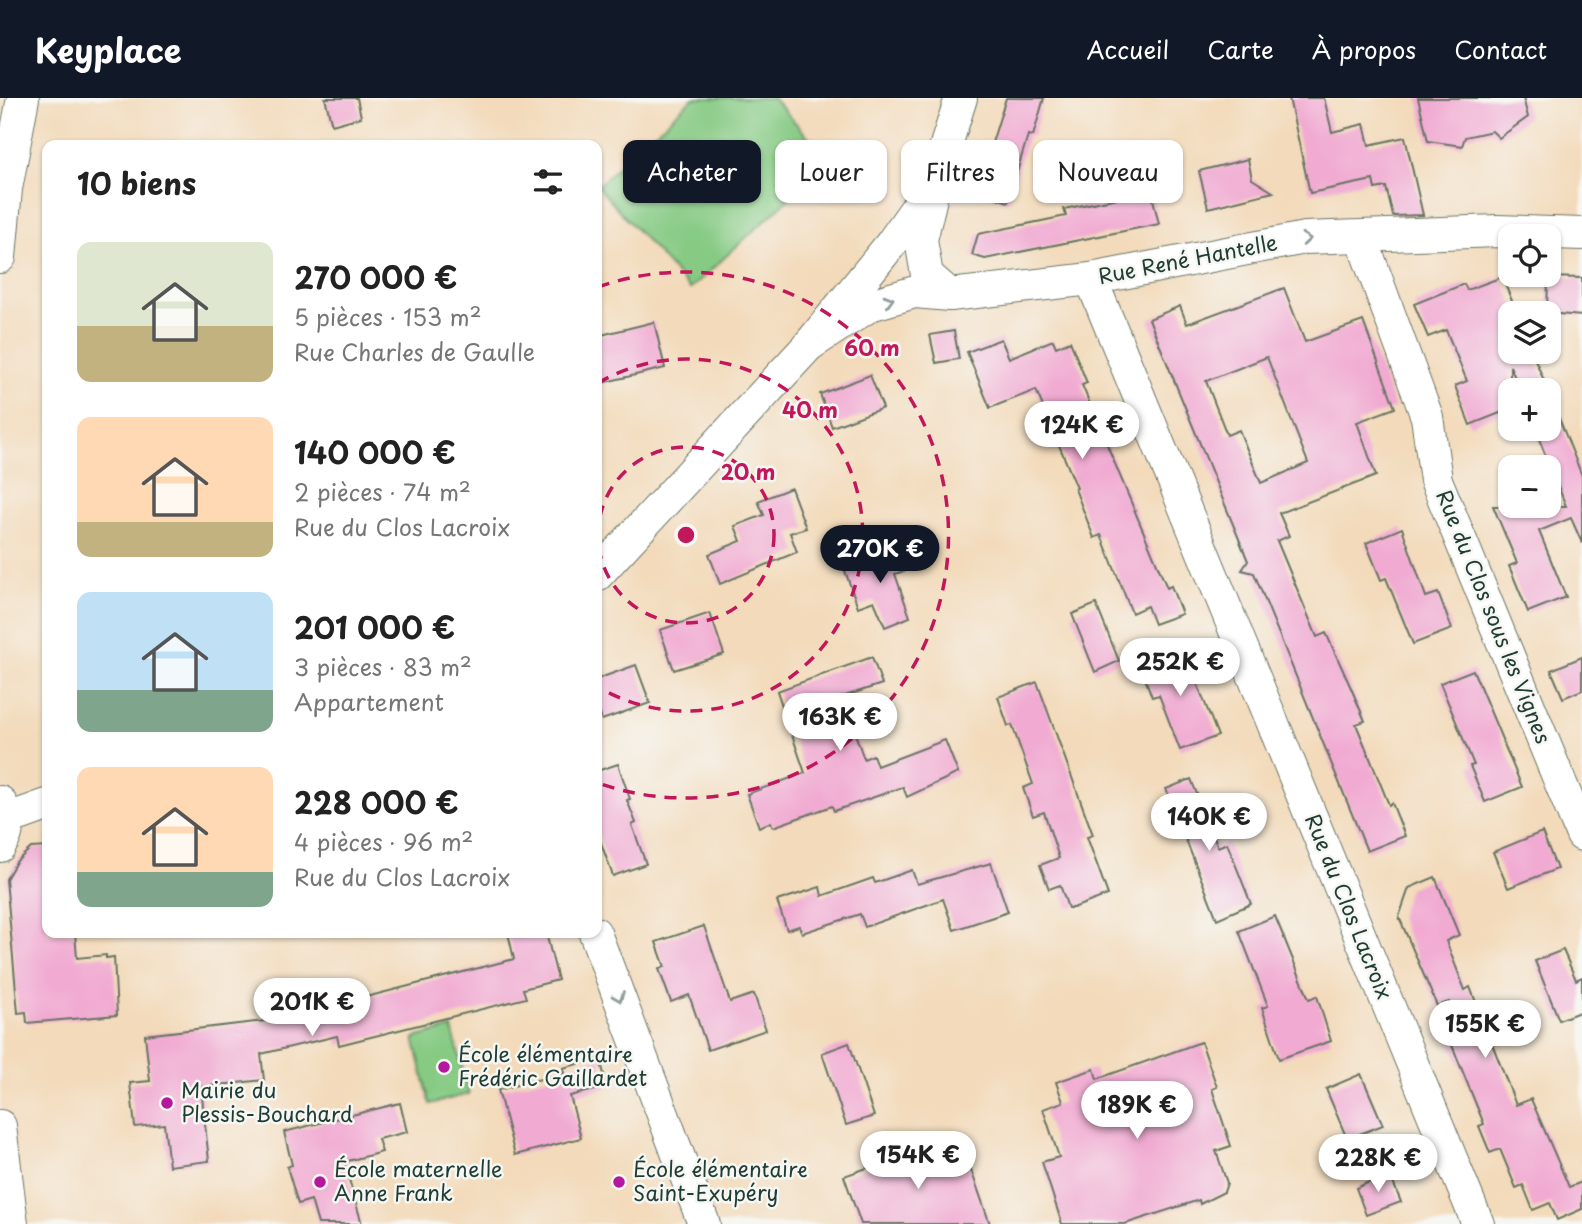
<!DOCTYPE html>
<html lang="fr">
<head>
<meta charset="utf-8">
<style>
  :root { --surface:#fff; --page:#f2f2f2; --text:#222; --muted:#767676; --accent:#111827 }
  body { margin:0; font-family:"Playpen Sans",sans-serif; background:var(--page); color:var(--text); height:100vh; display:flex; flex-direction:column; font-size:26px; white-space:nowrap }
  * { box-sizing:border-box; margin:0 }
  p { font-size:23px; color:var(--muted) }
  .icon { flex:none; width:38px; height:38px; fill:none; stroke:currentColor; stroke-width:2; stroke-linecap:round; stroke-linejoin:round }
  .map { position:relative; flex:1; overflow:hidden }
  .side { position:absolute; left:42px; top:42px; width:560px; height:798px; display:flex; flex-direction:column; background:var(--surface); border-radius:14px; box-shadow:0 2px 5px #0004 }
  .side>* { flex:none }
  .banner { position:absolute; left:623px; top:42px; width:665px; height:63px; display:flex; gap:14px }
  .fabs { position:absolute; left:1498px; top:126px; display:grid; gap:14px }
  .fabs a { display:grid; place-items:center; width:63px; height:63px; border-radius:14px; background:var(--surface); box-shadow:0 2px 5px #0004; font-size:35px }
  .price { position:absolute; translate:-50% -60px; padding:0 16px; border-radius:24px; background:#fff; color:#222; font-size:23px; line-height:46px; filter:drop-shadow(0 2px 4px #0008) }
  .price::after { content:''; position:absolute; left:50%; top:42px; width:21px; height:16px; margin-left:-10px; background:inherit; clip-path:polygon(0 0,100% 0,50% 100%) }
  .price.selected { background:var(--accent); color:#fff }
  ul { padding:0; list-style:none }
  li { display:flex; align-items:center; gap:21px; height:175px; padding:0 35px }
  li span { display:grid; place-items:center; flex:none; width:196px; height:140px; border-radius:14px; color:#555 }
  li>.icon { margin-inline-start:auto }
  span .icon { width:84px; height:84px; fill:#fffc; stroke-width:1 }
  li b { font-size:30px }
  h2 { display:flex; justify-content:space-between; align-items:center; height:84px; padding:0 35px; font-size:30px }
  .tag { padding:0 24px; border-radius:14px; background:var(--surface); box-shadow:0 2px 5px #0004; font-size:24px; line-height:63px }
  .tag.selected { background:var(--accent); color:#fff }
  header { display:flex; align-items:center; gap:42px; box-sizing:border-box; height:98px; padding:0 35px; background:var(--accent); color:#fff }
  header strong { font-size:33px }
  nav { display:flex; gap:38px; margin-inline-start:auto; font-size:24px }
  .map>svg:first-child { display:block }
  .green { fill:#86ca84; stroke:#52845c; stroke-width:2 }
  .building { fill:#f1aad2; fill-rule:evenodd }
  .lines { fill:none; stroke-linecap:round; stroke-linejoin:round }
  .minor-casing { stroke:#697463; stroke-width:34 }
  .minor { stroke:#fff; stroke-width:32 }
  .oneway { stroke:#8f9e9a }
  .ring { fill:none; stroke:#c2185b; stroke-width:3.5; stroke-dasharray:12 9 }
  .poi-dot { fill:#b5179e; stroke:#f6f6f2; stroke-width:2.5 }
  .labels { text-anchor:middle; stroke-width:5; stroke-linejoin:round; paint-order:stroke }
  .street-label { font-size:21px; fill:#1f3d34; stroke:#f6f6f2 }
  .poi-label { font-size:21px; fill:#1f3d34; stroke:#f6f6f2; text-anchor:start }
  .centre { fill:#c2185b; stroke:#f6f6f2; stroke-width:3.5 }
  .ring-label { font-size:21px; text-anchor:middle; font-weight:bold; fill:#c2185b; stroke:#f6f6f2; stroke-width:5; stroke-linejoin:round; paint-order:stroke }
</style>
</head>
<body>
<header>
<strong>Keyplace</strong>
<nav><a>Accueil</a><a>Carte</a><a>À propos</a><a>Contact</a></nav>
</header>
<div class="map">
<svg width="1582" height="1126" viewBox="0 0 1582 1126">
  <rect width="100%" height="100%" fill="#f6f6f2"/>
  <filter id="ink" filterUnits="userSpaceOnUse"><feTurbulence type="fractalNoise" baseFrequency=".0143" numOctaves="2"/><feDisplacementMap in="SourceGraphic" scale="14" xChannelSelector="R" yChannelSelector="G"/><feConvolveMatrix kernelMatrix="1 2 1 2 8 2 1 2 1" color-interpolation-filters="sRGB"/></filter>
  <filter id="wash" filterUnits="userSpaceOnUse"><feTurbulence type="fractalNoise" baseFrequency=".00686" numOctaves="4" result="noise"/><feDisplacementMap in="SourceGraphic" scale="28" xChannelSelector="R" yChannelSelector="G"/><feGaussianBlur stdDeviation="1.57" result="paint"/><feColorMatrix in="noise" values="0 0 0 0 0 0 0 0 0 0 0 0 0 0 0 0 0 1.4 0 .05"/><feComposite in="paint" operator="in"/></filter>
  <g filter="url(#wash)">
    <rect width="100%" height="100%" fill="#f3daba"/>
    <!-- green -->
    <g class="green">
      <path d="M693 0H773L830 63 690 191 597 88Z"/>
      <path d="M452 930 469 996 430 1006 414 940Z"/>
    </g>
    <g id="blocks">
      <!-- building -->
      <g class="building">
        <path d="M325 0H357L361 19 332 27Z"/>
        <path d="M1006 0H1044L1033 38 1028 37 1008 104 977 93Z"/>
        <path d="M1289 0H1324L1332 34 1364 26 1369 47 1405 39 1423 117 1393 118 1386 89 1375 91 1373 82 1310 95Z"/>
        <path d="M1418 0H1523L1528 19 1499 40 1492 33 1465 39 1462 48 1428 43Z"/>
        <path d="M1248 61 1252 81 1273 94 1208 110 1199 73Z"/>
        <path d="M1151 93 1159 126 985 161 972 157 978 136 1066 118 1064 111Z"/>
        <path d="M1502 179 1517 215H1510V254H1532L1548 292H1520L1510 268V311L1470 327 1455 288 1467 283 1446 232 1428 239 1414 206 1464 186 1467 192Z"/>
        <path d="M1548 179 1582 180V218L1547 215Z"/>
        <path d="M1284 190 1305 244 1363 223 1395 310 1357 324 1376 378 1279 415 1289 438 1277 443 1317 539 1326 535 1351 590 1365 623 1356 626 1389 707 1392 705 1405 738 1367 753 1254 475 1242 472 1248 463 1149 221 1180 208 1187 226ZM1267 259 1308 365 1261 385 1239 332 1227 337 1206 283Z"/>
        <path d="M654 224 665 270 597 286V238Z"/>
        <path d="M954 233 959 261 936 265 930 237Z"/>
        <path d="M1001 241 1009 260 1053 242 1056 249 1070 243 1087 285 1082 287 1167 490 1171 488 1182 516 1154 526 1147 508 1132 515 1101 437 1094 440 1075 391 1077 390 1036 292 990 310 967 254Z"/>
        <path d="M870 277 883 310 832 329 820 296Z"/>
        <path d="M1549 295 1582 378V445L1571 420 1539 433 1566 499 1528 514 1509 468 1517 465 1493 408H1566L1535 331H1549Z"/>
        <path d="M791 390 806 430 790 435 797 454 720 486 709 456 741 443 735 428 764 417 758 403Z"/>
        <path d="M1402 430 1426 499 1438 495 1452 531 1413 546 1386 480 1381 482 1366 445Z"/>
        <path d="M899 450 907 472 895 476 910 519 885 529 874 503 858 509 844 470Z"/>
        <path d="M1096 506 1119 563 1095 574 1072 516Z"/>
        <path d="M710 515 724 556 674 572 660 532Z"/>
        <path d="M1183 550 1218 638 1180 652 1159 597 1152 599 1140 567Z"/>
        <path d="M872 559 882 586 842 599 864 661 873 657 877 668 945 642 958 675 907 699 903 689 834 713 832 708 773 729 771 724 759 729 747 696 805 675 777 593Z"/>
        <path d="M1582 559V592L1563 600 1551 572Z"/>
        <path d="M636 567 650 605 602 622 597 608V581Z"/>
        <path d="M1473 572 1522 689 1485 704 1470 668 1474 667 1440 585Z"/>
        <path d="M1037 584 1093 737 1087 739 1108 797 1073 810H1068L1060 787 1049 791 1040 767 1059 760 1044 714 1033 718 1023 690 1033 686 1012 627 1008 628 998 599Z"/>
        <path d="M618 666 630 701 627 702 636 725 632 727 646 766 613 778 597 734V673Z"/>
        <path d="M1191 681 1218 749 1227 745 1251 806 1217 821 1166 691Z"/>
        <path d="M1542 734 1557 771 1508 790 1493 754Z"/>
        <path d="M47 749V835H75L77 860 106 857V860L114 859 117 917 27 925 26 914 18 915 6 781 16 764 31 750Z"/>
        <path d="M991 765 1008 814 954 832 943 801 865 829 860 816 802 835 799 828 787 832 777 803 820 789 822 798 873 780 875 785 912 772 917 786Z"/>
        <path d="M1435 779 1459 837 1446 843 1465 892 1470 889 1516 1007 1531 1001 1569 1089 1582 1084V1111L1557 1122 1550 1105 1533 1112 1523 1087 1516 1090 1500 1051 1490 1055 1479 1028 1484 1026 1449 940 1460 935 1449 904 1437 908 1399 819 1409 790Z"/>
        <path d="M1275 818 1309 901 1317 898 1331 943 1279 961 1262 910 1268 908 1239 833Z"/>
        <path d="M704 828 730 904 754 896 766 932 708 952 689 897 671 904 659 871 665 869 656 844Z"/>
        <path d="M508 835H546L558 882 523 891 526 900 339 947 337 938 261 956 264 982 201 989 209 1063 169 1068 164 1026 135 1029 130 985 150 983 145 937 299 919 294 898 327 890 331 908 514 861Z"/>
        <path d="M1563 852 1576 882 1582 879V913L1559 922 1535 863Z"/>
        <path d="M1201 944 1217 989 1212 991 1231 1048 1216 1053 1227 1085 1224 1094 1200 1106 1199 1102 1125 1126H1062L1042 1064 1059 1059 1043 1011 1063 1004 1056 984 1094 971 1097 981Z"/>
        <path d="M849 945 874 1018 846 1027 822 955Z"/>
        <path d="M600 960 607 989 570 998 581 1040 515 1057 498 992 564 975 563 970Z"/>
        <path d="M1361 976 1383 1027 1347 1041 1326 991Z"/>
        <path d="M400 1005 407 1034 378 1041 382 1054 344 1064 362 1126H318L311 1102 298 1106 287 1069 292 1067 284 1034Z"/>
        <path d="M963 1049 990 1126H861L844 1078 921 1051 925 1062Z"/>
        <path d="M1389 1075 1401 1104 1366 1117 1356 1090Z"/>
      </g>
    </g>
  </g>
  <g filter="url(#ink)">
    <use href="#blocks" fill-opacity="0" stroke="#697463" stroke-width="2"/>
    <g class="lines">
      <defs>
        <g id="minor">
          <path d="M931 100 921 142 927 177 950 197"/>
          <path d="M1361 139 1427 319 1436 382 1582 737"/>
          <path d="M0 159 6 91 23 0"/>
          <path d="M1091 181 1478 1126"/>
          <path d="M809 247 870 207 915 194 950 197 1091 181 1305 140 1498 133 1582 136"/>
          <path d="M597 477 809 247 891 146 934 85 961 0"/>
          <path d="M0 704C10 718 10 734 0 748"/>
          <path d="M8 721 47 707"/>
          <path d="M595 835 704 1126"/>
          <path d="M0 1028 12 1126"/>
        </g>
      </defs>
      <!-- minor casing -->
      <use href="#minor" class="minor-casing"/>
      <!-- minor -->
      <use href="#minor" class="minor"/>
    </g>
    <!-- one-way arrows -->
    <defs><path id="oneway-chevron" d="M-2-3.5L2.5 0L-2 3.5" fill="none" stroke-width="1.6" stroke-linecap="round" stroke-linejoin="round" transform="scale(1.75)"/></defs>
    <g class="oneway">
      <use href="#oneway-chevron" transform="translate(1306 141) rotate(-5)"/>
      <use href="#oneway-chevron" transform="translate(889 202) rotate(-16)"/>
      <use href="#oneway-chevron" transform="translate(619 899) rotate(69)"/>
    </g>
  </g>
  <!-- distance rings -->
  <g class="ring">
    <circle cx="686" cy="437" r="88"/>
    <path d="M598 285A176 176 0 1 1 598 589"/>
    <path d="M598 189A263 263 0 1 1 598 685"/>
  </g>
  <!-- markers -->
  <g class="poi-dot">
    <circle cx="444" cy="969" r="7"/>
    <circle cx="167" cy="1005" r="7"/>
    <circle cx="320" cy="1084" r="7"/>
    <circle cx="619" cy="1084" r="7"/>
  </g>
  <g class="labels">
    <!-- street labels -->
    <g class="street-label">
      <text transform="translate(1188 162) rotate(-11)" y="7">Rue René Hantelle</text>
      <text transform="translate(1493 519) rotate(68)" y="7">Rue du Clos sous les Vignes</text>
      <text transform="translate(1348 809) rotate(68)" y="7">Rue du Clos Lacroix</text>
    </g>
    <!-- poi labels -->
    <g class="poi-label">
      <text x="458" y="964">École élémentaire<tspan x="458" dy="24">Frédéric Gaillardet</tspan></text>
      <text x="181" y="1000">Mairie du<tspan x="181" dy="24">Plessis-Bouchard</tspan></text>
      <text x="334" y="1079">École maternelle<tspan x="334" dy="24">Anne Frank</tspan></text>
      <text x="633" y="1079">École élémentaire<tspan x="633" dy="24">Saint-Exupéry</tspan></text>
    </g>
  </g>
  <circle cx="686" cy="437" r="10" class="centre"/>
  <g class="ring-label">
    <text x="872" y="258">60 m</text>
    <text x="810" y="320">40 m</text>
    <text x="748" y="382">20 m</text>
  </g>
</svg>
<div class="fabs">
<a><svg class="icon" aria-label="locate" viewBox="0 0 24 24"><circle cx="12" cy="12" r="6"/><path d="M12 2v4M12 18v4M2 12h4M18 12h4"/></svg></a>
<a><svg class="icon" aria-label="layers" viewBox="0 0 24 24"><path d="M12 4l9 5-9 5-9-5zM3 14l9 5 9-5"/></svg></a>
<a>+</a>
<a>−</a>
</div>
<b class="price" style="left:1082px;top:363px">124K €</b>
<b class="price selected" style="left:880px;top:487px">270K €</b>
<b class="price" style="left:1180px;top:600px">252K €</b>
<b class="price" style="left:840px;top:655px">163K €</b>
<b class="price" style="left:1209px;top:755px">140K €</b>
<b class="price" style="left:312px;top:940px">201K €</b>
<b class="price" style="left:1485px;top:962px">155K €</b>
<b class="price" style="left:1137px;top:1043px">189K €</b>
<b class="price" style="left:918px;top:1093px">154K €</b>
<b class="price" style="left:1378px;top:1096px">228K €</b>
<div class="banner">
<a class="tag selected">Acheter</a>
<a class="tag">Louer</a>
<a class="tag">Filtres</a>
<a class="tag">Nouveau</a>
</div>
<section class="side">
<h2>10 biens<svg class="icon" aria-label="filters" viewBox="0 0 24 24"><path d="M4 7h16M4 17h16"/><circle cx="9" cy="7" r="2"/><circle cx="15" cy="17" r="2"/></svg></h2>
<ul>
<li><span style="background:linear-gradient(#dfe7d0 60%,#c2b280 0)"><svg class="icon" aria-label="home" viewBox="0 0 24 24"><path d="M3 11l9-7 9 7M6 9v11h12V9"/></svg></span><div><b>270 000 €</b><p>5 pièces · 153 m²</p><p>Rue Charles de Gaulle</p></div></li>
<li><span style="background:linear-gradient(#ffd9b3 75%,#c2b280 0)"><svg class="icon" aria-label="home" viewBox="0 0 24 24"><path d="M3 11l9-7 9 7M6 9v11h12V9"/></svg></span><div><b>140 000 €</b><p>2 pièces · 74 m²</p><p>Rue du Clos Lacroix</p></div></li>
<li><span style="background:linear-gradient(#bfe0f5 70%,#7fa58c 0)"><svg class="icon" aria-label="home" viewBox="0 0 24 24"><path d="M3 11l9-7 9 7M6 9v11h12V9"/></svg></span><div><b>201 000 €</b><p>3 pièces · 83 m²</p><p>Appartement</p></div></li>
<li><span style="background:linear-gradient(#ffd9b3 75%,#7fa58c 0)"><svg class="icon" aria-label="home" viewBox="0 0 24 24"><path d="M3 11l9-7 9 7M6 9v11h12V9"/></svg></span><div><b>228 000 €</b><p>4 pièces · 96 m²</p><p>Rue du Clos Lacroix</p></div></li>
</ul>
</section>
</div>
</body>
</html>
